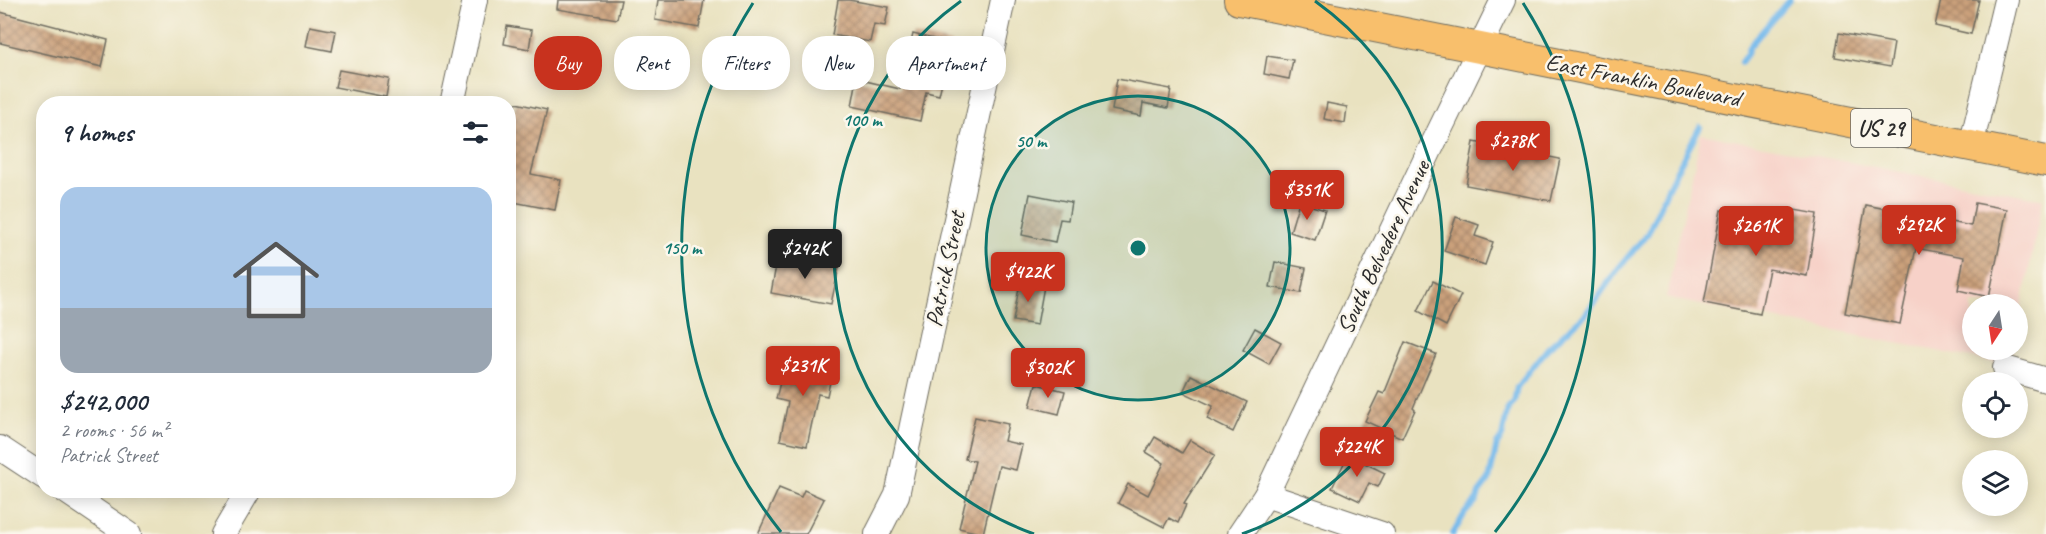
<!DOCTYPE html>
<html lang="en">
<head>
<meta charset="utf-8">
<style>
  :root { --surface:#fff; --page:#f6f6f7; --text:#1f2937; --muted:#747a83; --accent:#c8321e }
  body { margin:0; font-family:Caveat,sans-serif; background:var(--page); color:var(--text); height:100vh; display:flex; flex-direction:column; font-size:22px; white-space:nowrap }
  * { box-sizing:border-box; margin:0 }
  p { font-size:20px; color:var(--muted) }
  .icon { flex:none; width:33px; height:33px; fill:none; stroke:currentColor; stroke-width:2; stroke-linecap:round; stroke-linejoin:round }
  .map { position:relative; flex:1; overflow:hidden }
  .side { position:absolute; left:36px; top:96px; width:480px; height:402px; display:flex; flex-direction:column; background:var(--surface); border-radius:24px; box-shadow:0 3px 15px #0003 }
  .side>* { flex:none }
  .top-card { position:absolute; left:534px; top:36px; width:570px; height:54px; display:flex; gap:12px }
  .needle { width:39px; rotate:192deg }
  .fabs { position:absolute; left:1962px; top:294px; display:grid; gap:12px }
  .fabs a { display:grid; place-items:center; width:66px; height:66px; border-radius:50%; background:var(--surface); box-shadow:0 3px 15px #0003; font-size:30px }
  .price { position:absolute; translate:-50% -51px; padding:0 14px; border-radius:6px; background:var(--accent); color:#fff; font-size:20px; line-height:39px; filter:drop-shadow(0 2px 3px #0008) }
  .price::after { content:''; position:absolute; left:50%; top:36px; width:18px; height:14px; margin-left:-9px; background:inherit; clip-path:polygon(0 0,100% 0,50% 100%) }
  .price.selected { background:#222; color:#fff }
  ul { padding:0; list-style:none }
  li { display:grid; align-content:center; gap:12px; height:318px; padding:0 24px }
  li span { display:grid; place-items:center; height:186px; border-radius:18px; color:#555 }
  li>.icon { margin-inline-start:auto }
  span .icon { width:108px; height:108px; fill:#fffc; stroke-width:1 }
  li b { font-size:26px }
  h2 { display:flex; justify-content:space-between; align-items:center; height:72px; padding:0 24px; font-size:26px }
  .chip { padding:0 21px; border-radius:24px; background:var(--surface); box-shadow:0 3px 15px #0003; font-size:21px; line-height:54px }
  .chip.selected { background:var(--accent); color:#fff }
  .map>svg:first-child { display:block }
  .built { fill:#f7d1c8 }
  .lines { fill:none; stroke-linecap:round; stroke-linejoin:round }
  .stream { stroke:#76baec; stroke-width:6 }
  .building { fill:url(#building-cross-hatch) }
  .minor-casing { stroke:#6e6b5f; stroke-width:26 }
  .major-casing { stroke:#6e6b5f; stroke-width:32 }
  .minor { stroke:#fff; stroke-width:24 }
  .major { stroke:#f8bf6c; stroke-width:30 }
  .ring { fill:none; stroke:#0f766e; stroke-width:3 }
  .labels { text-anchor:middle; stroke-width:5; stroke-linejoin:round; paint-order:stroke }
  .shield { fill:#fbf7ec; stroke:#696865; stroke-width:1.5 }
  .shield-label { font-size:22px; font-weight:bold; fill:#2b2b2b }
  .street-label { font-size:24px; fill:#2b2b2b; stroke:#fbf7ec }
  .centre { fill:#0f766e; stroke:#fbf7ec; stroke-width:3 }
  .ring-label { font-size:18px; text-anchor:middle; font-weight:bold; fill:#0f766e; stroke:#fbf7ec; stroke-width:5; stroke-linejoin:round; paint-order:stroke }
</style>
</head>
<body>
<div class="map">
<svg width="2046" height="534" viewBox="0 0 2046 534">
  <defs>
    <pattern id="building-cross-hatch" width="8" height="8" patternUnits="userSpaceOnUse" patternTransform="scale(1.5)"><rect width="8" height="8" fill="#cba17c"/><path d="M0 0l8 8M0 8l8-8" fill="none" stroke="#a58366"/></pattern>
  </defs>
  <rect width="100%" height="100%" fill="#fbf7ec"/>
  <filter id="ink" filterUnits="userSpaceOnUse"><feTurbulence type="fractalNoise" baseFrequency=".0167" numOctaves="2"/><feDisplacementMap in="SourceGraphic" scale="12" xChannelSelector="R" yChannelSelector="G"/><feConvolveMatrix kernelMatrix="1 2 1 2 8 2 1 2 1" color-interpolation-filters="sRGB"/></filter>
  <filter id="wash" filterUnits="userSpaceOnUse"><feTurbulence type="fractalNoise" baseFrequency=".008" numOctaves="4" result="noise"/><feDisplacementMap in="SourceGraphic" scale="24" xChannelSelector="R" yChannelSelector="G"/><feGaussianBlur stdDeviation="1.35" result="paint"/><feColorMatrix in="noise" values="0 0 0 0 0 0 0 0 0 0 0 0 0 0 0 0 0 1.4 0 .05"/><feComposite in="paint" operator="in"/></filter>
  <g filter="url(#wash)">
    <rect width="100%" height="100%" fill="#e9e2c0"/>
    <!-- built -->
    <path class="built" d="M1701 134 2043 199 2018 325V304H1972V350H2013L2009 365 1666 298Z"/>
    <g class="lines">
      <!-- stream -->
      <g class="stream">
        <path d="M1741 62 1747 54 1749 47 1789 0"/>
        <path d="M1453 534 1465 513 1477 500 1479 493 1489 480 1497 444 1502 437 1508 408 1514 402 1517 387 1548 348 1585 315 1618 269 1648 233 1671 181 1700 127"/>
      </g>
    </g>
    <g id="blocks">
      <!-- building -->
      <g class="building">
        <path d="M558 0H621L617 19 557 9Z"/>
        <path d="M658 0H704L699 28 655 20Z"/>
        <path d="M838 0H849L889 7 885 26 874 24 870 42 832 35Z"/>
        <path d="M1941 0H1979L1971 34 1935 26Z"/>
        <path d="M0 12 108 40 102 67 0 43Z"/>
        <path d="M310 26 336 31 332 51 306 46Z"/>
        <path d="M507 26 532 30 529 49 504 44Z"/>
        <path d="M1839 33 1894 43 1890 67 1835 57Z"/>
        <path d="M913 34 951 43 939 95 926 92 920 121 852 106 857 79 900 89Z"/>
        <path d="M1267 56 1293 60 1289 79 1264 74Z"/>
        <path d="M339 70 389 79 386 97 335 87Z"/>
        <path d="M1117 79 1171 89 1168 108 1143 103 1141 116 1112 110Z"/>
        <path d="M516 103 547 110 531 174 561 180 555 210 508 201V135Z"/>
        <path d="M1327 103 1347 107 1345 123 1324 119Z"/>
        <path d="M1474 142 1560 159 1551 201 1466 185Z"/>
        <path d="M1030 194 1071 202 1068 220 1060 219 1055 242 1022 235Z"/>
        <path d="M1299 202 1325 210 1315 240 1290 232Z"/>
        <path d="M1975 203 2007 209 1989 297 1958 290 1964 257 1916 248 1900 324 1845 313 1866 205 1971 226Z"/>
        <path d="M1721 210 1792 224 1795 210 1817 214 1807 276 1769 269 1760 314 1704 303Z"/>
        <path d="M1456 217 1479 225 1475 236 1493 242 1485 265 1444 251Z"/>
        <path d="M778 255 839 267 831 304 771 293Z"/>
        <path d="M1275 262 1306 268 1301 293 1270 287Z"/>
        <path d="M1433 281 1461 295 1446 326 1418 311Z"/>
        <path d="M1020 282 1044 286 1037 325 1013 321Z"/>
        <path d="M1255 328 1281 342 1269 364 1243 350Z"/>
        <path d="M1405 342 1436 354 1413 408 1415 410 1402 438 1365 421 1379 392 1384 394Z"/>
        <path d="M798 355 834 363 827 396 818 394 807 446 780 440 788 402 776 399 781 378 792 381Z"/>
        <path d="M1191 375 1247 402 1233 432 1207 419 1213 406 1183 392Z"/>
        <path d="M1036 384 1065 391 1059 414 1030 407Z"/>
        <path d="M975 417 1008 424 1004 441 1022 445 1016 470 999 466 983 534 959 528 975 461 965 459Z"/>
        <path d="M1155 437 1182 453 1190 440 1215 455 1184 504 1186 505 1178 523 1169 518 1164 527 1118 503 1128 484 1148 495 1164 463 1146 452Z"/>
        <path d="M1348 455 1385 473 1378 487 1369 483 1360 501 1332 488Z"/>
        <path d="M779 488 801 497 804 490 824 499 806 534H758Z"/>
      </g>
    </g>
  </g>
  <g filter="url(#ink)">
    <use href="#blocks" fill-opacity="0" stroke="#6e6b5f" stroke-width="1.5"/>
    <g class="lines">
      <defs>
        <g id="minor">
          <path d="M452 104 475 0"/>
          <path d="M1971 146 2006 0"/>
          <path d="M2005 368 2046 380"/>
          <path d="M0 448 44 477"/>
          <path d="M64 490 129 534"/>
          <path d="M1266 495 1382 534"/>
          <path d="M223 534 249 490"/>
          <path d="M877 534 897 495 1003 0"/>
          <path d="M1240 534 1266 495 1430 150 1503 0"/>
        </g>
        <path id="major" d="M1239 0 2046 161"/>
      </defs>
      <!-- minor casing -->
      <use href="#minor" class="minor-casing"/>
      <!-- major casing -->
      <use href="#major" class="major-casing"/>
      <!-- minor -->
      <use href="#minor" class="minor"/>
      <!-- major -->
      <use href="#major" class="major"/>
    </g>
  </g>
  <!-- distance rings -->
  <circle cx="1138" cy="248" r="152" fill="#0f766e" fill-opacity=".12"/>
  <g class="ring">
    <circle cx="1138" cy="248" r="152"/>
    <path d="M1034 534A304 304 0 0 1 961 1M1315 1A304 304 0 0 1 1242 534"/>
    <path d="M781 532A456 456 0 0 1 753 3M1523 3A456 456 0 0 1 1495 532"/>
  </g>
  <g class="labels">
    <!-- shield labels -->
    <rect class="shield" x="1851" y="109" width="60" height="38" rx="4.5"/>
    <g class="shield-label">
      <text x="1881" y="136">US 29</text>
    </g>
    <!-- street labels -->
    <g class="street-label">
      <text transform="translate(1643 80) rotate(11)" y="8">East Franklin Boulevard</text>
      <text transform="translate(1383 247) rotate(-65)" y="8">South Belvedere Avenue</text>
      <text transform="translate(945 269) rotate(-78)" y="8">Patrick Street</text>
    </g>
  </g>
  <circle cx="1138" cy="248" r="9" class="centre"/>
  <g class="ring-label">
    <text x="862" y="126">100 m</text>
    <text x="1031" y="147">50 m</text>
    <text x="682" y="254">150 m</text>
  </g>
</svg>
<div class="fabs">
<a><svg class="needle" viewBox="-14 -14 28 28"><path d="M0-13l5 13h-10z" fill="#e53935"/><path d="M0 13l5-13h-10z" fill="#747a83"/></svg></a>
<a><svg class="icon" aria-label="locate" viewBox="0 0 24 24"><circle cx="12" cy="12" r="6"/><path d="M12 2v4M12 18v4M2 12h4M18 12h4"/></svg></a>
<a><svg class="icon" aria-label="layers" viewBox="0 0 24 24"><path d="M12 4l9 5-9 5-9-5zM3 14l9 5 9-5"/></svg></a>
</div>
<b class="price" style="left:1513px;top:172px">$278K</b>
<b class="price" style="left:1307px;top:221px">$351K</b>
<b class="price" style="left:1919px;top:256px">$292K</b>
<b class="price" style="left:1756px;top:257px">$261K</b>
<b class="price selected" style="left:805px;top:280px">$242K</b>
<b class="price" style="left:1028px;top:303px">$422K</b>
<b class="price" style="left:803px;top:397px">$231K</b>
<b class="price" style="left:1048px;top:399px">$302K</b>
<b class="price" style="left:1357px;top:478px">$224K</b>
<div class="top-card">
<a class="chip selected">Buy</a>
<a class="chip">Rent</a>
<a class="chip">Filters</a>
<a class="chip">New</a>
<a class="chip">Apartment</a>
</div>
<section class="side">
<h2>9 homes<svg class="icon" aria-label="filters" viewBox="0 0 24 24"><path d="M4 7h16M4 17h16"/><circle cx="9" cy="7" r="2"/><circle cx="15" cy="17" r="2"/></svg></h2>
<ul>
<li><span style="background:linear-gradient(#a9c7e8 65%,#9aa5b1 0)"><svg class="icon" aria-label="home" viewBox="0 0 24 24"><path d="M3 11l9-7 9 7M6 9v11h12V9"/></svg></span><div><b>$242,000</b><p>2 rooms · 56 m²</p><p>Patrick Street</p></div></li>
</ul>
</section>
</div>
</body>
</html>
